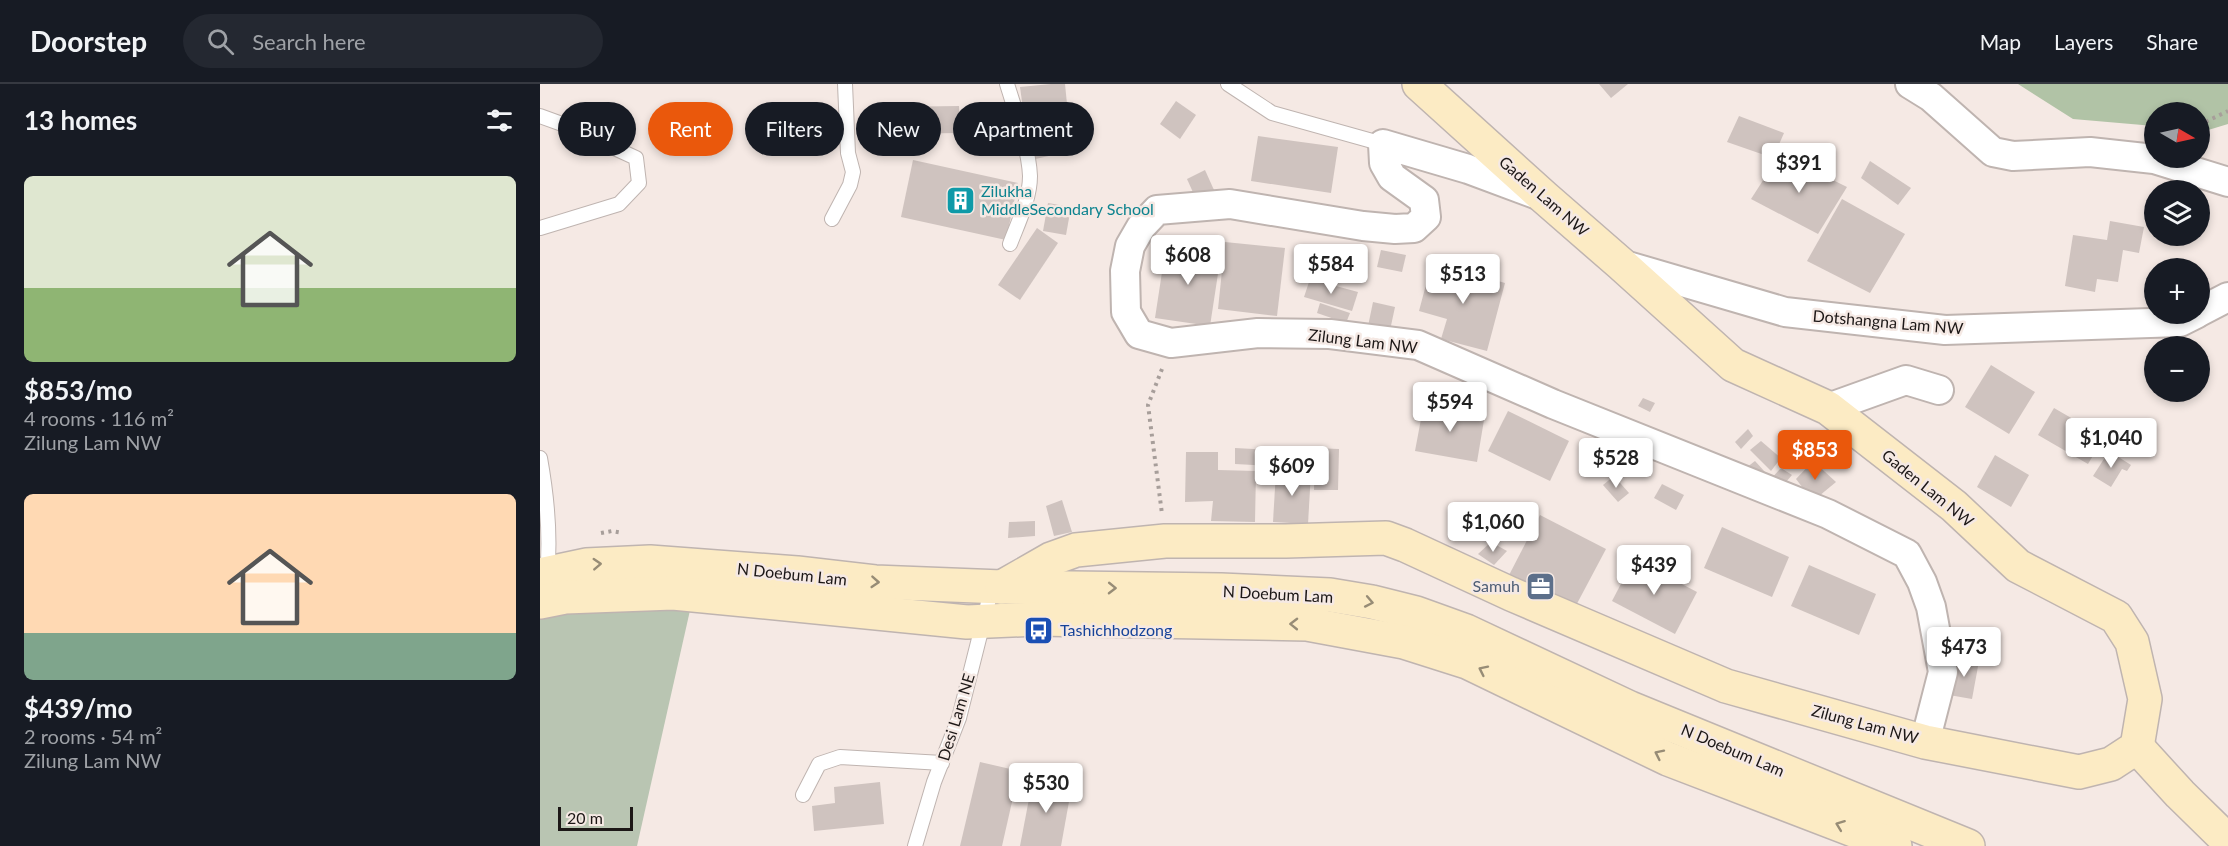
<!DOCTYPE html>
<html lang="en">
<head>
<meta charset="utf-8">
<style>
  :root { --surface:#171b24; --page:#242831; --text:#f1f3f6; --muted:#9ea1a6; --line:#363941; --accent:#ea580c }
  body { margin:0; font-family:Lato,sans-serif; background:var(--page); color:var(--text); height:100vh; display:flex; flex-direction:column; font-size:22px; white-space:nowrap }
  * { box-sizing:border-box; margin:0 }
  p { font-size:20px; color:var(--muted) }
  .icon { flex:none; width:33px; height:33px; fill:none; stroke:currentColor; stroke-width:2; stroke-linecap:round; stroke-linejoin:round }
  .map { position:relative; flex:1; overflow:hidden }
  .drawer { display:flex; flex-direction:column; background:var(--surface); width:540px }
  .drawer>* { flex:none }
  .top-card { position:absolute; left:18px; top:18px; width:570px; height:54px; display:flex; gap:12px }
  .needle { width:39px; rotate:99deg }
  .fabs { position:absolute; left:1604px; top:18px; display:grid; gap:12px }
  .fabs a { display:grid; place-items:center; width:66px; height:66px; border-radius:50%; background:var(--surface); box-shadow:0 3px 9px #0003; font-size:30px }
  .scale { position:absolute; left:18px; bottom:15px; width:75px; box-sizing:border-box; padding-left:6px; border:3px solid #1c1716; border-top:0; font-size:16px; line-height:21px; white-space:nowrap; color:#1c1716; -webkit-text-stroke:4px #f5e9e4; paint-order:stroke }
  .price { position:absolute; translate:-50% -51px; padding:0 14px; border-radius:6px; background:#fff; color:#222; font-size:20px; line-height:39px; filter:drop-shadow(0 2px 3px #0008) }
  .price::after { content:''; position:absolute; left:50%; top:36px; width:18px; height:14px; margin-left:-9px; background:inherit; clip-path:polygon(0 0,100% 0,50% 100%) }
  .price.active { background:var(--accent); color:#fff }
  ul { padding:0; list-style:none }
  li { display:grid; align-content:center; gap:12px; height:318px; padding:0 24px }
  li span { display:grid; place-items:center; height:186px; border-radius:9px; color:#555 }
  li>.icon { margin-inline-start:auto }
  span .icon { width:108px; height:108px; fill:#fffc; stroke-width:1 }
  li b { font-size:26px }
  h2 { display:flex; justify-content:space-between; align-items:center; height:72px; padding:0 24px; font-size:26px }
  .chip { padding:0 21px; border-radius:27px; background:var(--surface); box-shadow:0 3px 9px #0003; font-size:21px; line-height:54px }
  .chip.active { background:var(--accent); color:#fff }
  header { display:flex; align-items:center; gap:36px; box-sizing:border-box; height:84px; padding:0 30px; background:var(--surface); border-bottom:2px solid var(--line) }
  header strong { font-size:28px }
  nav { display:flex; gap:33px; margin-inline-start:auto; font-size:21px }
  .search { width:420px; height:54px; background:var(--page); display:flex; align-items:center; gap:15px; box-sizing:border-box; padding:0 21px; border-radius:33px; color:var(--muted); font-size:22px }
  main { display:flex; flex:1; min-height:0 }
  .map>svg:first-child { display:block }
  .green { fill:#b9c5b2 }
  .forest { fill:#b1c3a6 }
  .building { fill:#cfc3bf }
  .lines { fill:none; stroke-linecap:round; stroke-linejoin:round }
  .lane-casing { stroke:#bfb4b0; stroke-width:16 }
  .street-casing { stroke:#bfb4b0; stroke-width:32 }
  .secondary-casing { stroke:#bfb4b0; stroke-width:36 }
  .path { stroke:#a79e9a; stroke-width:4; stroke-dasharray:3 4.5; stroke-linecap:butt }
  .lane { stroke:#fff; stroke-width:14 }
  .street { stroke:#fff; stroke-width:28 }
  .secondary { stroke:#fcebc4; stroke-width:33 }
  .oneway { stroke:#978c76 }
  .labels { text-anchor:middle; stroke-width:5; stroke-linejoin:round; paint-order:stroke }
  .culture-label { font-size:16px; fill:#0d838f; stroke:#f5e9e4; text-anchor:start }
  .street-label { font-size:16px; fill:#1c1716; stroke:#f5e9e4 }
  .service-label { font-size:16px; fill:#4e5e75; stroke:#f5e9e4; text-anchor:end }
  .transit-label { font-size:16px; fill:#164399; stroke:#f5e9e4; text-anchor:start }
</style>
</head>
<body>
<header>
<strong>Doorstep</strong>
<div class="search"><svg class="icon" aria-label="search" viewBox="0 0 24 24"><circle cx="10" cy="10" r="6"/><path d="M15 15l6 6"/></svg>Search here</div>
<nav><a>Map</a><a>Layers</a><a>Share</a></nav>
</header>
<main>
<section class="drawer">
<h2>13 homes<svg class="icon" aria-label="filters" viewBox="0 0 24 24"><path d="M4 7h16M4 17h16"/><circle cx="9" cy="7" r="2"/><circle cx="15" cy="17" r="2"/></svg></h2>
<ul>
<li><span style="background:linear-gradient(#dfe7d0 60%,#8fb573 0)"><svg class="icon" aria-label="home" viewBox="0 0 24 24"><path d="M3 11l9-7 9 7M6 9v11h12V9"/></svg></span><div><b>$853/mo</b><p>4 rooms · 116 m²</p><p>Zilung Lam NW</p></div></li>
<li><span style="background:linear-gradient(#ffd9b3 75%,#7fa58c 0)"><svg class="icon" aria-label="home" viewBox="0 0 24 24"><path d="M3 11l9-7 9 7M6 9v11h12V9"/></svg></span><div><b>$439/mo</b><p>2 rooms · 54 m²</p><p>Zilung Lam NW</p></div></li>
</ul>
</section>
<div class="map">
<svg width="1688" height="762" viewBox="0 0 1688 762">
  <rect width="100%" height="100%" fill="#f5e9e4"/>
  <!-- green -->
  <path class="green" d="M153 513 97 762H0V517Z"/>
  <!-- forest -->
  <path class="forest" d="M1478 0H1688V40L1665 47 1659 46V28H1614V42L1533 35Z"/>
  <!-- building -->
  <g class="building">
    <path d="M511 0H525L527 20 483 25 480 3Z"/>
    <path d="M1059 0H1088L1071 14Z"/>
    <path d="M636 17 656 31 640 55 620 40Z"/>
    <path d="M419 22 420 49 348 50 347 23Z"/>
    <path d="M1199 32 1244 49 1233 74 1187 58Z"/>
    <path d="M530 40 535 66 491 76 486 50Z"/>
    <path d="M718 52 798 63 791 109 711 97Z"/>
    <path d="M1240 70 1307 103 1278 150 1211 115Z"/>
    <path d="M373 76 478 99 466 156 361 133Z"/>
    <path d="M1330 77 1371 104 1358 121 1321 94Z"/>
    <path d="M665 86 674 106 656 115 647 95Z"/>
    <path d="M1302 115 1365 150 1330 209 1267 177Z"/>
    <path d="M508 119 531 123 526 151 503 147Z"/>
    <path d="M1570 137 1604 143 1599 169 1583 166 1578 198 1557 195 1555 208 1525 202 1533 151 1567 156Z"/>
    <path d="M497 144 518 159 480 216 458 201Z"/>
    <path d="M685 158 745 164 737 232 678 225Z"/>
    <path d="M626 162 681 170 670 242 615 234Z"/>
    <path d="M841 166 866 171 862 188 837 183Z"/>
    <path d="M892 178 965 199 947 267 901 255 907 235 879 227Z"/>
    <path d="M770 195 818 208 812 227 764 213Z"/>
    <path d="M833 218 855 223 849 251 827 247Z"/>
    <path d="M780 219 810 229 806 239 777 229Z"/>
    <path d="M1451 281 1495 308 1469 350 1425 323Z"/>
    <path d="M1103 314 1115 319 1110 328 1098 322Z"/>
    <path d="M884 319 945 330 937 378 875 367Z"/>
    <path d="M1514 324 1564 353 1548 380 1498 351Z"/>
    <path d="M968 327 1029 357 1010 397 948 367Z"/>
    <path d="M1208 345 1213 352 1201 365 1195 358Z"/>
    <path d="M1221 357 1241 374 1231 387 1210 366Z"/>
    <path d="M695 364 753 367 752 383 695 380Z"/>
    <path d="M775 364 799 365 798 406H774Z"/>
    <path d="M1569 367 1591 381 1587 387 1582 385 1571 403 1553 392Z"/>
    <path d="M646 368H678V386L716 387 715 438 671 437 673 417 645 418Z"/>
    <path d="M1455 371 1489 391 1471 423 1437 403Z"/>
    <path d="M1215 377 1225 388 1212 398 1202 387Z"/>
    <path d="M1273 377 1296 398 1273 417 1256 395Z"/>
    <path d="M1241 384 1252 391 1240 405 1230 396Z"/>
    <path d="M736 387 771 388 768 440 733 438Z"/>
    <path d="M1074 392 1089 409 1078 418 1063 401Z"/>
    <path d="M1122 400 1144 411 1136 426 1114 414Z"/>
    <path d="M522 416 532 448 514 452 506 422Z"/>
    <path d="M1000 431 1066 465 1032 529 967 495Z"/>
    <path d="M495 437V452L468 454 469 438Z"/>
    <path d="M1182 443 1249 473 1232 513 1164 484Z"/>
    <path d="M951 458 967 467 954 481 938 470Z"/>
    <path d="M1094 475 1157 508 1135 550 1072 517Z"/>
    <path d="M1269 481 1336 510 1319 551 1251 522Z"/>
    <path d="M1416 573 1439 577 1432 615 1409 611Z"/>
    <path d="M440 678 479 687 462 762H420Z"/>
    <path d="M493 694 532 701 521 762H480Z"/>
    <path d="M340 698 344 740 274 747 272 722 295 719 294 703Z"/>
  </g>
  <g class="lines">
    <defs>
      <g id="lane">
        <path d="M467 0C475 26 489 65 490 92 490 115 478 139 470 160"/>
        <path d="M688 0 732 29 843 60"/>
        <path d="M0 32 22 40 96 74 99 99 79 120 0 144"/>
        <path d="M292 135 310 101 313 88 308 69 305 0"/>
        <path d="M0 374C7 413 11 451 7 490"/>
        <path d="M263 711 279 680 300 673 402 679"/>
        <path d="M375 762 394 698 419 634 452 503"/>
      </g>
      <g id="street">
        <path d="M1370 0 1391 13 1453 68 1473 72 1550 68 1614 75 1688 98"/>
        <path d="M998 111 928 85 843 60 844 79 852 93 884 116 886 133 874 144 855 145 823 142 690 120 617 126 601 143 590 162 585 187 586 228 599 250 631 259 718 249 790 250 878 261 1013 320 1288 430 1367 470 1382 498 1391 523 1403 588 1385 658"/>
        <path d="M1081 180 1245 228 1405 246 1640 238 1656 230"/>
        <path d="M1659 228 1688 213"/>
        <path d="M1288 324 1366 296 1399 306"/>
      </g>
      <g id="secondary">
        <path d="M0 491 46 481 110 478 257 489 335 498 462 503 681 506 790 511 832 518 876 529 926 547 1090 624 1428 762"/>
        <path d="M462 503 511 475 536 466 625 457H746L846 454 865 461 971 510 1186 602 1385 658 1539 688 1571 680 1597 663 1605 615 1592 558 1576 533 1478 482 1414 422 1288 324 1193 281 1081 180 1004 113 879 0"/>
        <path d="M0 518 25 513 133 509 427 538 497 535 767 540 864 558 927 578 1128 675 1355 762"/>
        <path d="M1597 663 1640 710 1688 757"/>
      </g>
    </defs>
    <!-- lane casing -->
    <use href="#lane" class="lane-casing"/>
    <!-- street casing -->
    <use href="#street" class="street-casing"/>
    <!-- secondary casing -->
    <use href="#secondary" class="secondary-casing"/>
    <!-- path -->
    <g class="path">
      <path d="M1659 41 1688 27"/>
      <path d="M622 285 608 321 622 430"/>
      <path d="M61 449 72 447 83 449"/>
    </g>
    <!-- lane -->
    <use href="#lane" class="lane"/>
    <!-- street -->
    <use href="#street" class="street"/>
    <!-- secondary -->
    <use href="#secondary" class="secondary"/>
  </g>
  <!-- one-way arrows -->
  <defs><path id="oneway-chevron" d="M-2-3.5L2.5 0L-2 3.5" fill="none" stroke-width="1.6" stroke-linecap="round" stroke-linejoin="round" transform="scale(1.5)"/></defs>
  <g class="oneway">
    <use href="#oneway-chevron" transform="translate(57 480) rotate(-3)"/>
    <use href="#oneway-chevron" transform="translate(335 498) rotate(4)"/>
    <use href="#oneway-chevron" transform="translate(572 504) rotate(1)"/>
    <use href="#oneway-chevron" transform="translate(829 518) rotate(11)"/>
    <use href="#oneway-chevron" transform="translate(754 540) rotate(-179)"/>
    <use href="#oneway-chevron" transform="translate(943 586) rotate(-154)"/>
    <use href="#oneway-chevron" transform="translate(1119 670) rotate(-154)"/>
    <use href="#oneway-chevron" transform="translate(1300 741) rotate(-159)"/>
  </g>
  <!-- icons -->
  <defs>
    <symbol id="building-square" viewBox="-11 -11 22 22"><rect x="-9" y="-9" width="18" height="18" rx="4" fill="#0f9aa8" stroke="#f5e9e4"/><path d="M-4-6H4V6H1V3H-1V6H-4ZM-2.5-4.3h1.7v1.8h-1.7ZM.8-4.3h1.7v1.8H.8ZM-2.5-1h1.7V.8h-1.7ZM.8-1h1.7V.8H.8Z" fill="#fff"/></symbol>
    <symbol id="office-square" viewBox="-11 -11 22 22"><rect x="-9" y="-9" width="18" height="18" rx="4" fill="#5c6f8a" stroke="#f5e9e4"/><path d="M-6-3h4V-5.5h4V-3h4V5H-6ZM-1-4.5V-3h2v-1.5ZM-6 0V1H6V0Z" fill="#fff"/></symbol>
    <symbol id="bus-square" viewBox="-11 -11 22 22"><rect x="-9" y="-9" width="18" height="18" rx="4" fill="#1a4fb4" stroke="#f5e9e4"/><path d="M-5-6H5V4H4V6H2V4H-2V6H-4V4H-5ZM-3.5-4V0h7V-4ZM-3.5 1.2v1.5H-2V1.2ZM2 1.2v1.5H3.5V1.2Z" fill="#fff"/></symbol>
  </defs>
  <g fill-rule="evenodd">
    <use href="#building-square" x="404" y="100" width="33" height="33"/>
    <use href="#office-square" x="984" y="486" width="33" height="33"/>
    <use href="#bus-square" x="482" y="530" width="33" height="33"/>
  </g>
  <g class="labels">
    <!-- culture labels -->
    <g class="culture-label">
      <text x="441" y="113">Zilukha<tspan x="441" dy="18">MiddleSecondary School</tspan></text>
    </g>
    <!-- street labels -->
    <g class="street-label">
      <text transform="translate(1004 112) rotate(41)" y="6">Gaden Lam NW</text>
      <text transform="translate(1348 238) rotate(5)" y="6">Dotshangna Lam NW</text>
      <text transform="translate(823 257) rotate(7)" y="6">Zilung Lam NW</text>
      <text transform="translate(1388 404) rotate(39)" y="6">Gaden Lam NW</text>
      <text transform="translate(252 490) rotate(6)" y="6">N Doebum Lam</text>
      <text transform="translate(738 510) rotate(3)" y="6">N Doebum Lam</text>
      <text transform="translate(416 633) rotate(-73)" y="6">Desi Lam NE</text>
      <text transform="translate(1325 640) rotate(15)" y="6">Zilung Lam NW</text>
      <text transform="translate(1193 666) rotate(23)" y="6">N Doebum Lam</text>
    </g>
    <!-- service labels -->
    <g class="service-label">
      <text x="980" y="508">Samuh</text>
    </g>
    <!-- transit labels -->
    <g class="transit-label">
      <text x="520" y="552">Tashichhodzong</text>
    </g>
  </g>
</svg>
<div class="fabs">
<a><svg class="needle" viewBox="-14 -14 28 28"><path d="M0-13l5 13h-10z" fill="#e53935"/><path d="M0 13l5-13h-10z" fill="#9ea1a6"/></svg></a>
<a><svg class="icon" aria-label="layers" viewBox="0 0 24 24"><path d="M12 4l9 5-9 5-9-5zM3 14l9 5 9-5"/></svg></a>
<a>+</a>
<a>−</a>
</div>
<div class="scale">20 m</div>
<b class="price" style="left:1259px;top:110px">$391</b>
<b class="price" style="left:648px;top:202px">$608</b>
<b class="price" style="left:791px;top:211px">$584</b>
<b class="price" style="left:923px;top:221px">$513</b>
<b class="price" style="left:910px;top:349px">$594</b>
<b class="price" style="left:1571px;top:385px">$1,040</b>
<b class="price active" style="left:1275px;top:397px">$853</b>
<b class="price" style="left:1076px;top:405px">$528</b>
<b class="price" style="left:752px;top:413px">$609</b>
<b class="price" style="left:953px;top:469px">$1,060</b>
<b class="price" style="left:1114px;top:512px">$439</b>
<b class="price" style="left:1424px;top:594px">$473</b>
<b class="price" style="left:506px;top:730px">$530</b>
<div class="top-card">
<a class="chip">Buy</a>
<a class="chip active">Rent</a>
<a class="chip">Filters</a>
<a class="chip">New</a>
<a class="chip">Apartment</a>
</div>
</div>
</main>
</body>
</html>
